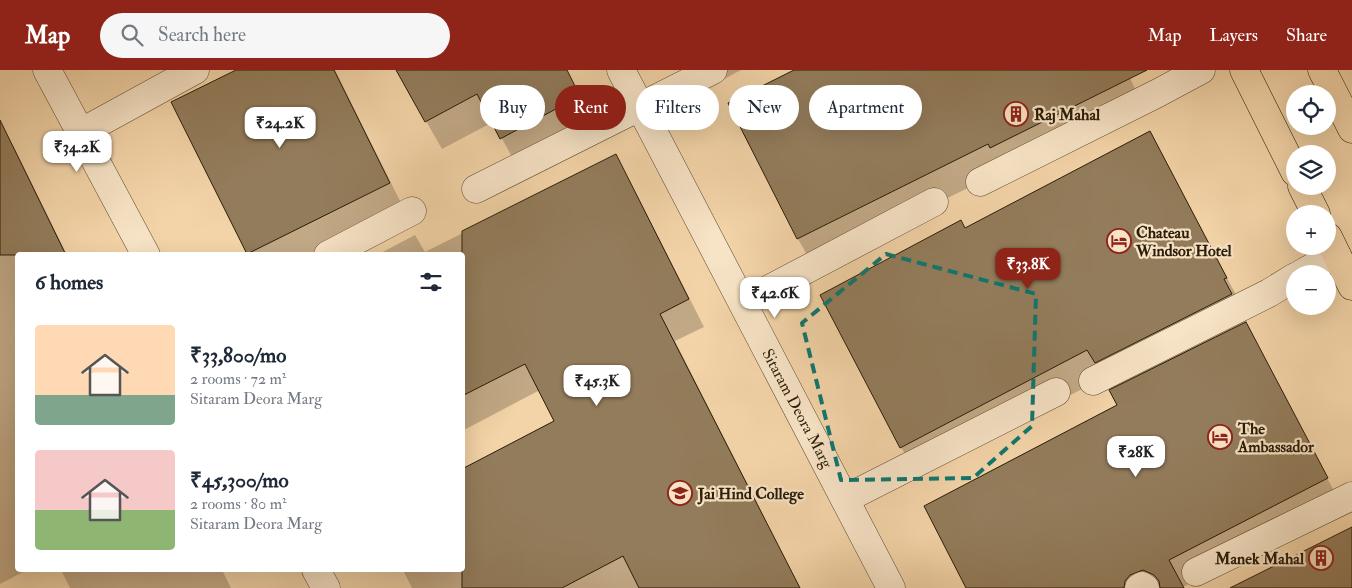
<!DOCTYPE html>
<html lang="en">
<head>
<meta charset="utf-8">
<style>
  :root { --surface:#fff; --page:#f6f6f7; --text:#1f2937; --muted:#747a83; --accent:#8f2418 }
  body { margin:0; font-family:"IM FELL Double Pica",serif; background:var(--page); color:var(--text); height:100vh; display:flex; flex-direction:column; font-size:19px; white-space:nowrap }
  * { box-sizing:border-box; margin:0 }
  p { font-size:16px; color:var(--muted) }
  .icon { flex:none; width:28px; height:28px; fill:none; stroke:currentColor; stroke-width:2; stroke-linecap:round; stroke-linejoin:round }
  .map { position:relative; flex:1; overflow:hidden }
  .details { position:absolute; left:15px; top:182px; width:450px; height:320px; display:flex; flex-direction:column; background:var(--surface); border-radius:5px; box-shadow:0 5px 20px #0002 }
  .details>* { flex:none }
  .top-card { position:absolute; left:480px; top:15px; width:475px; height:45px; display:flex; gap:10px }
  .controls { position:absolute; left:1286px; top:15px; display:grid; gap:10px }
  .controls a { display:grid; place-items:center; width:50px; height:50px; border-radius:50%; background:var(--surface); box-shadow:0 5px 20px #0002; font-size:25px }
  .price { position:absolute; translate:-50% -42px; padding:0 11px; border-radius:10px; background:#fff; color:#222; font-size:16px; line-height:32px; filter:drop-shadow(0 1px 2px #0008) }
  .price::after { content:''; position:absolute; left:50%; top:30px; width:15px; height:11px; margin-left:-8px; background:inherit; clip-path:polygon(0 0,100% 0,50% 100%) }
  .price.selected { background:var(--accent); color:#fff }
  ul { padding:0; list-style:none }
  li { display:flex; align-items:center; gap:15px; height:125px; padding:0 20px }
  li span { display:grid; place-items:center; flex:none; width:140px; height:100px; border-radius:5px; color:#555 }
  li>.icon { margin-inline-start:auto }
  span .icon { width:60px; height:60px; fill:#fffc; stroke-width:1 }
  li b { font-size:21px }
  h2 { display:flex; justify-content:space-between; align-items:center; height:60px; padding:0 20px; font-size:21px }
  .tag { padding:0 18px; border-radius:22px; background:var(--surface); box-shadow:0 5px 20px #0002; font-size:18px; line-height:45px }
  .tag.selected { background:var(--accent); color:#fff }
  header { display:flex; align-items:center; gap:30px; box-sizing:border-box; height:70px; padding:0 25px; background:var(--accent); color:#fff }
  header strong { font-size:24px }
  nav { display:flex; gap:28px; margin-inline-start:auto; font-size:18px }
  .search { width:350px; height:45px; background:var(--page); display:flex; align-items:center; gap:12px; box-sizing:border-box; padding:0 18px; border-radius:28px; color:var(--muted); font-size:19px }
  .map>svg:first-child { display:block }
  .shadow { fill:#0003 }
  .building { fill:#937c5b; stroke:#2a1c07 }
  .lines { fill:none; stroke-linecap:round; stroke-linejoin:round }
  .minor-casing { stroke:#5c4a2f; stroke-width:29 }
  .major-casing { stroke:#2a1c07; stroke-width:29 }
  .minor { stroke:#f7e3c6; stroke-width:28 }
  .major { stroke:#f3d4a8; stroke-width:28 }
  .marked { fill:none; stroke:#0f766e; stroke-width:4; stroke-dasharray:10 6; stroke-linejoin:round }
  .labels { text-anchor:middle; stroke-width:4.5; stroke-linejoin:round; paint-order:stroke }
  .poi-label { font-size:16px; font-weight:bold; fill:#2a1c07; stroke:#f7e3c6; text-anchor:start }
  .street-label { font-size:16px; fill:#2a1c07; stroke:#f7e3c6 }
</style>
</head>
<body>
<header>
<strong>Map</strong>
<div class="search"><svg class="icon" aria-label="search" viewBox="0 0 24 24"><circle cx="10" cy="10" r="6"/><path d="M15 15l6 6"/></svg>Search here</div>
<nav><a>Map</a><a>Layers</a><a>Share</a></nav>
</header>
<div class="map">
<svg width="1352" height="518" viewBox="0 0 1352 518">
  <rect width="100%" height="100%" fill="#f3d4a8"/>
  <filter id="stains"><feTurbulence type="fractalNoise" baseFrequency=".004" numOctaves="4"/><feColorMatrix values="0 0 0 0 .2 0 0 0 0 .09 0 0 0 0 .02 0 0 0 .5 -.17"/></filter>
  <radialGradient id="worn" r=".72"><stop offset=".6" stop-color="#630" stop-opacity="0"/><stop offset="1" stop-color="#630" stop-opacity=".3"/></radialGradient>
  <!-- shadow -->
  <g class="shadow">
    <path d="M239 0H335L405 141 315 185H249L173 33Z"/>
    <path d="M414 0H566L595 54 517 96 493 52 442 79 426 51Z"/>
    <path d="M704 0H741L713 15Z"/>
    <path d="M796 0H1126L1143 35 1004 100 813 195 798 169 730 33Z"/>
    <path d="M0 53 14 77 67 185H18V500H27L0 514Z"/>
    <path d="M1150 63 1242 236 1239 237 1247 252 1245 253 1342 436 1181 518H967L1119 336 1105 307 917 405 901 377 965 159Z"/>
    <path d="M617 89 632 115 704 257 675 271 800 518H412L403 500H462L556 352 540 320 462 361V185H377L415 165 425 182 596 96Z"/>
    <path d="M61 500H222L231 518H70Z"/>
  </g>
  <!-- building -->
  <g class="building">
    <path d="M236 0H334L390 113 247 184 171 32Z"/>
    <path d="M396 0H567L580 26 500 69 477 24 425 52Z"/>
    <path d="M794 0H1147L990 78 988 74 797 169 728 33Z"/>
    <path d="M0 50 66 185H0Z"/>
    <path d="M1150 61 1227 208 1224 209 1232 224 1095 293 1087 280 900 378 820 225 961 150 965 158Z"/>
    <path d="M616 84 689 229 660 244 800 518H639L623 486 562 518H462V399L554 351 525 294 462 326V161Z"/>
    <path d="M1246 252 1328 408 1169 490 1184 518H1160L1159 511 1154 505 1143 500 1130 505 1125 511 1124 518H966L924 436 1117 335 1109 320Z"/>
    <path d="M1352 457V518H1230Z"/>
  </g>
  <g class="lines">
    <defs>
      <g id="minor">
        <path d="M47 0 146 185"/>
        <path d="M621 0 891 518"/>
        <path d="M80 63 195 0"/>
        <path d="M980 112 1158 23 1201 0"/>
        <path d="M476 119 713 0"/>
        <path d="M328 185 412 141"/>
        <path d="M1301 204 1336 184"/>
        <path d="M743 233 934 132"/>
        <path d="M1093 311 1269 223 1295 207"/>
        <path d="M845 429 1056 322"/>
        <path d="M316 500 326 518"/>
        <path d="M1196 502 1352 426"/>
        <path d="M1139 518 1142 516 1145 518"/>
      </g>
      <g id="major">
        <path d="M1244 0 1295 102"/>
        <path d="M1322 0 1352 59"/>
        <path d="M1302 116 1316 144"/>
        <path d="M1328 167 1352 216"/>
      </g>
    </defs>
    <!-- minor casing -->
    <use href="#minor" class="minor-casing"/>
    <!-- major casing -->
    <use href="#major" class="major-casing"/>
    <!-- minor -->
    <use href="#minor" class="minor"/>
    <!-- major -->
    <use href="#major" class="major"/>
  </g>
  <!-- marked area -->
  <path class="marked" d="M886 184 1036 224 1032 356 973 408 841 410 802 253Z"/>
  <!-- icons -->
  <defs>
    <symbol id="building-ring" viewBox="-11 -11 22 22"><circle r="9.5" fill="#f7e3c6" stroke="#8f2418" stroke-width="1.5"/><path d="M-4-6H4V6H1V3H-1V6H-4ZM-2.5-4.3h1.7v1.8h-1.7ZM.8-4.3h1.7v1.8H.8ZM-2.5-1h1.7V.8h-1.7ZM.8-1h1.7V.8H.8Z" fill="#8f2418"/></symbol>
    <symbol id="hotel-ring" viewBox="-11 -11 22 22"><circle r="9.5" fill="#f7e3c6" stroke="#8f2418" stroke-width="1.5"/><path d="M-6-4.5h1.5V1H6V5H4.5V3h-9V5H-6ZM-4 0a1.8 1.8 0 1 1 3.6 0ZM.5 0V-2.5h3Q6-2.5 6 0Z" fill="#8f2418"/></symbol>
    <symbol id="university-ring" viewBox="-11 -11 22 22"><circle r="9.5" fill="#f7e3c6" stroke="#8f2418" stroke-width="1.5"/><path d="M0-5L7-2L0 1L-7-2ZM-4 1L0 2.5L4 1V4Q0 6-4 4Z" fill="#8f2418"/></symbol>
  </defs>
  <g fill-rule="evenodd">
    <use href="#building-ring" x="1002" y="30" width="28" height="28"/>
    <use href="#hotel-ring" x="1105" y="157" width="28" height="28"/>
    <use href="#hotel-ring" x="1206" y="353" width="28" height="28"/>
    <use href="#university-ring" x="666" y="409" width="28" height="28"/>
    <use href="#building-ring" x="1307" y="474" width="28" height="28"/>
  </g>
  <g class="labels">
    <!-- poi labels -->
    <g class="poi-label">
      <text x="1034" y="50">Raj Mahal</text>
      <text x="1136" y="168">Chateau<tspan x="1136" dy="18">Windsor Hotel</tspan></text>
      <text x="1238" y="364">The<tspan x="1238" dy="18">Ambassador</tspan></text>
      <text x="698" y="429">Jai Hind College</text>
      <text x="1304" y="494" text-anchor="end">Manek Mahal</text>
    </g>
    <!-- street labels -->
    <g class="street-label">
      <text transform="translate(798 338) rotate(62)" y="6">Sitaram Deora Marg</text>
    </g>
  </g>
  <rect width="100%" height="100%" filter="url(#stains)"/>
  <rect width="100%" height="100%" fill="url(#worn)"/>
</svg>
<div class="controls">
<a><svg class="icon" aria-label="locate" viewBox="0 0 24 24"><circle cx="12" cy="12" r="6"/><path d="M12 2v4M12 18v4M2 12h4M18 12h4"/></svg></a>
<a><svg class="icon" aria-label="layers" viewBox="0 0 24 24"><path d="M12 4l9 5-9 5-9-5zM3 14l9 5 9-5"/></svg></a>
<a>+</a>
<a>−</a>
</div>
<b class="price" style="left:280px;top:79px">₹24.2K</b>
<b class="price" style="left:77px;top:103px">₹34.2K</b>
<b class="price selected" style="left:1028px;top:220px">₹33.8K</b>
<b class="price" style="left:775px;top:249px">₹42.6K</b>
<b class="price" style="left:597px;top:337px">₹45.3K</b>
<b class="price" style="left:1136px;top:408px">₹28K</b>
<div class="top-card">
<a class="tag">Buy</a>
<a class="tag selected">Rent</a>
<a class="tag">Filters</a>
<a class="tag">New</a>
<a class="tag">Apartment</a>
</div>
<section class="details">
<h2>6 homes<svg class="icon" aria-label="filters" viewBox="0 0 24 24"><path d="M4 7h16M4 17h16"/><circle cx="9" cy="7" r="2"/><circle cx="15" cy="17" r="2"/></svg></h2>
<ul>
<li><span style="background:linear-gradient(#ffd9b3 70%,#7fa58c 0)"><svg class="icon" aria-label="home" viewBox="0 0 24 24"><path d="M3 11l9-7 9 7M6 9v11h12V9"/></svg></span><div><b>₹33,800/mo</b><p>2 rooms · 72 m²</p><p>Sitaram Deora Marg</p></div></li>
<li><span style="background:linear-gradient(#f6c9c9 60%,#8fb573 0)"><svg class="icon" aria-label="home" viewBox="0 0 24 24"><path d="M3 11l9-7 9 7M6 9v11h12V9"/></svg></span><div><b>₹45,300/mo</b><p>2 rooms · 80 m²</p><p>Sitaram Deora Marg</p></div></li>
</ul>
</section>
</div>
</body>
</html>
